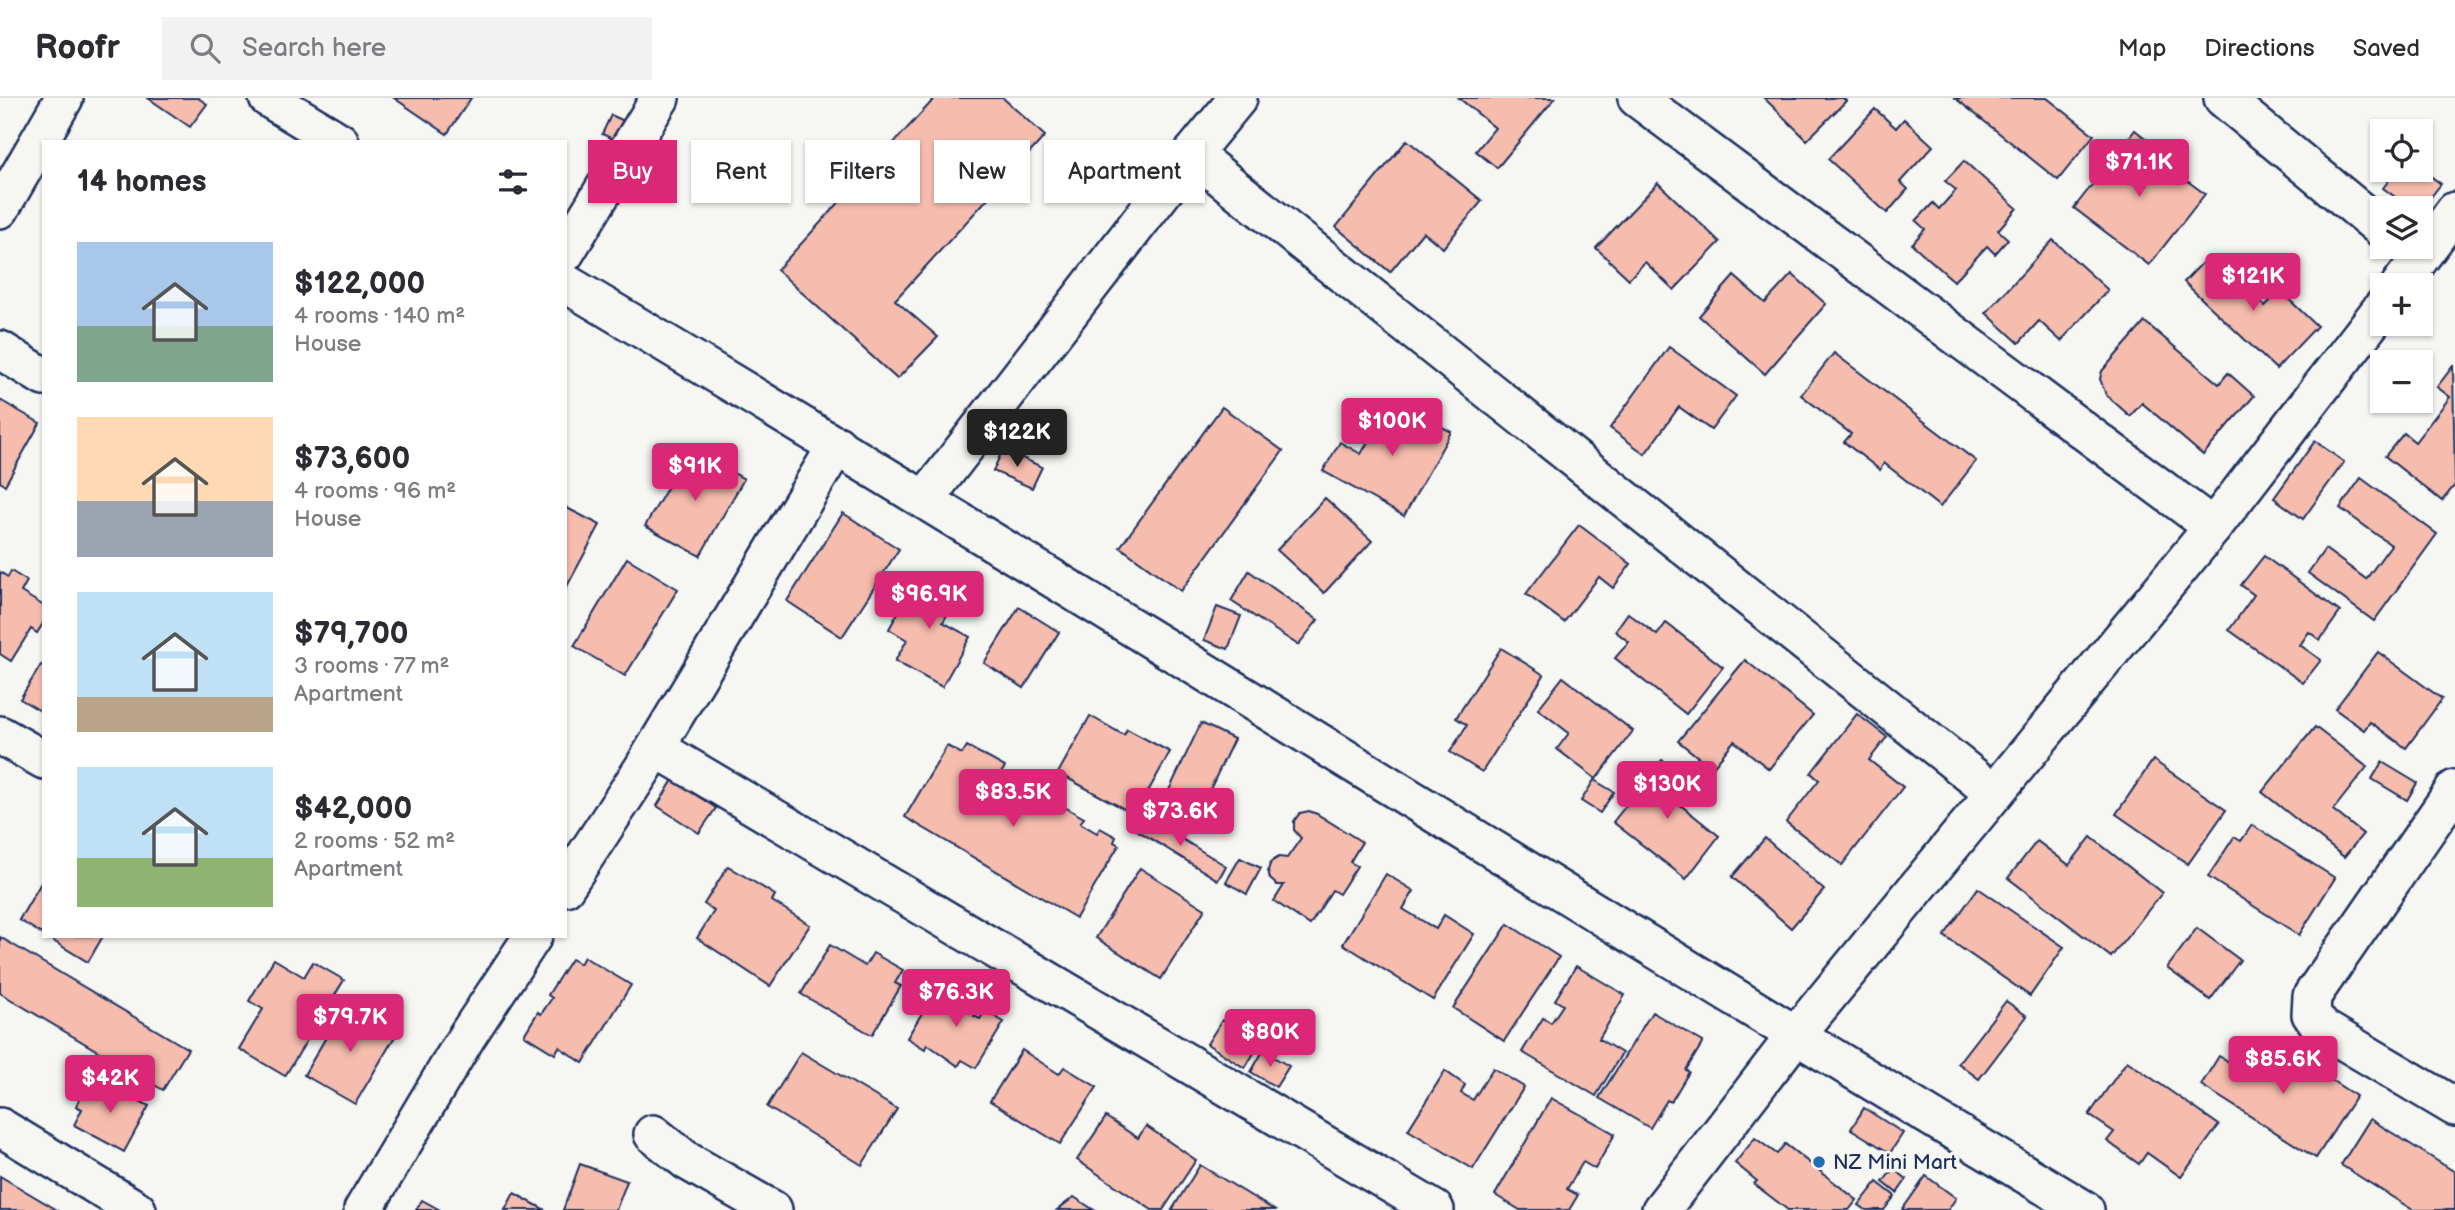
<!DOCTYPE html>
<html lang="en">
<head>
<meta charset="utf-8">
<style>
  :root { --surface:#fff; --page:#f2f2f3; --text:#2b2b33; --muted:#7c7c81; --line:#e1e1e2; --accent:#db2777 }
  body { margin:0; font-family:"Balsamiq Sans",sans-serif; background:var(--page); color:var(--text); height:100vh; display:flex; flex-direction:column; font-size:26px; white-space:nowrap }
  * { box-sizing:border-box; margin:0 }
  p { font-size:23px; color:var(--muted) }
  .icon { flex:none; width:38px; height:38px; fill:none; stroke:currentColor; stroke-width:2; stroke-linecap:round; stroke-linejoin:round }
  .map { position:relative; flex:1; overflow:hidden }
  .panel { position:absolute; left:42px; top:42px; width:525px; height:798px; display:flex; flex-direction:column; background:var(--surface); border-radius:0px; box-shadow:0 2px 5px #0004 }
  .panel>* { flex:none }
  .hud { position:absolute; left:588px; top:42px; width:665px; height:63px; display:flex; gap:14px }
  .fabs { position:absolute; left:2370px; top:21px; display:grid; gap:14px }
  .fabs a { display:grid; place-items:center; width:63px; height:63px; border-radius:0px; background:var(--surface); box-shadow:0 2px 5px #0004; font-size:35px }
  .price { position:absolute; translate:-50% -60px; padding:0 16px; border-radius:7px; background:var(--accent); color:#fff; font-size:23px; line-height:46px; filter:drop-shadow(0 2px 4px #0008) }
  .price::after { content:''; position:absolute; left:50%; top:42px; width:21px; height:16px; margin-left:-10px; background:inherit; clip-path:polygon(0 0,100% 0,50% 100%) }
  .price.selected { background:#222; color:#fff }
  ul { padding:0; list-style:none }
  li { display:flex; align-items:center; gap:21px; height:175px; padding:0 35px }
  li span { display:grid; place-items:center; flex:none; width:196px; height:140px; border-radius:0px; color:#555 }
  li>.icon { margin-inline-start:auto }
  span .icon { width:84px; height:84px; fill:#fffc; stroke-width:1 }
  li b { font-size:30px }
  h2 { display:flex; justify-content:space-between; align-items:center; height:84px; padding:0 35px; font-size:30px }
  .chip { padding:0 24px; border-radius:0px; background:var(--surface); box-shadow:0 2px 5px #0004; font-size:24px; line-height:63px }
  .chip.selected { background:var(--accent); color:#fff }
  header { display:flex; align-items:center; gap:42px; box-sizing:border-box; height:98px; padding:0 35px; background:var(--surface); border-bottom:2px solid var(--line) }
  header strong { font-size:33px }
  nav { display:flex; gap:38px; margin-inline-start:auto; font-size:24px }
  .search { width:490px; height:63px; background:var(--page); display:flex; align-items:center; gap:18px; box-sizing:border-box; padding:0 24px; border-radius:0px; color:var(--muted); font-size:26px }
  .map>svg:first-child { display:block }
  .building { fill:#f6bdae; stroke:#1b2f5e; stroke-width:2 }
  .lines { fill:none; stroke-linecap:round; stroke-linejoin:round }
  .minor-casing { stroke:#1b2f5e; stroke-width:42 }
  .minor { stroke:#f6f6f2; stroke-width:37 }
  .poi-dot { fill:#1f6fb2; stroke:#f6f6f2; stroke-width:2.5 }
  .labels { text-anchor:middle; stroke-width:7; stroke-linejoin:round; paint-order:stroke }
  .poi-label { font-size:21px; fill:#1b2f5e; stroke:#f6f6f2; text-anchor:start }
</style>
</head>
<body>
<header>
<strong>Roofr</strong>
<div class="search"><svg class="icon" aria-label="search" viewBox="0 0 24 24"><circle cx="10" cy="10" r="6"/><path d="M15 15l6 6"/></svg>Search here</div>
<nav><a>Map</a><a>Directions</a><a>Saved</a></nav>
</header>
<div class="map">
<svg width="2455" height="1112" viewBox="0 0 2455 1112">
  <rect width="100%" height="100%" fill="#f6f6f2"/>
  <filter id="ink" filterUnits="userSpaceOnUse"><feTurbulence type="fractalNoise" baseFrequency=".0143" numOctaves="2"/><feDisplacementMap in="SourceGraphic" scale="14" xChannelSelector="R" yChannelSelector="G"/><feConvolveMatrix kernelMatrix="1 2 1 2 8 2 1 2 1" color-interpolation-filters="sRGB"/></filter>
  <g filter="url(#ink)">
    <!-- building -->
    <g class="building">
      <path d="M148 0H198L207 6 190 29Z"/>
      <path d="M394 0H471L447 36Z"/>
      <path d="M935 0H1003L1045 38 895 202 938 239 897 281 777 172Z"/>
      <path d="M1459 0H1555L1497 70 1476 53 1495 30Z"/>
      <path d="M1764 0H1843L1846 3 1807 42Z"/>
      <path d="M1955 0H2047L2094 37 2058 82Z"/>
      <path d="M1875 11 1896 30 1904 21 1933 48 1900 84 1908 91 1887 115 1828 61Z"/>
      <path d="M611 17 633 27 624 46 602 36Z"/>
      <path d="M2135 32 2172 61 2162 74 2177 85 2182 79 2205 96 2149 167 2074 110Z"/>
      <path d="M1407 42 1482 103 1443 150 1423 134 1390 174 1336 129Z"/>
      <path d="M1964 63 2017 110 1998 132 2008 141 1995 156 1987 148 1954 183 1912 146 1925 131 1916 123 1933 105 1939 111 1956 92 1945 83Z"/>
      <path d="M2420 70 2441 86 2420 113V110H2410L2383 90 2397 72Z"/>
      <path d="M1658 85 1720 144 1674 192 1645 164 1629 181 1596 150Z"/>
      <path d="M2053 142 2108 192 2061 243 2039 223 2019 245 1986 215Z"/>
      <path d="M2204 163 2218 176 2222 173 2230 180 2240 170 2254 183 2247 190 2265 208 2280 193 2317 228 2276 271 2184 184Z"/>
      <path d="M1792 176 1826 206 1765 276 1699 218 1734 178 1765 205Z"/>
      <path d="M2145 224 2219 286 2228 275 2254 298 2203 357 2142 305 2130 318 2106 297 2100 281 2102 273Z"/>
      <path d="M1669 249 1736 298 1711 332 1679 309 1645 356 1610 330Z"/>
      <path d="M1834 255 1976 363 1940 409 1884 365 1880 372 1844 344 1851 336 1801 297Z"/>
      <path d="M2453 268 2455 387 2442 403 2385 358 2404 335 2415 344 2450 299 2437 289Z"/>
      <path d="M1393 301 1451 334 1404 418 1323 373 1340 344 1361 356Z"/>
      <path d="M0 302 40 325 5 387 0 384Z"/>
      <path d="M1222 309 1283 353 1181 493 1120 449Z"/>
      <path d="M2315 343 2344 364 2303 421 2274 400Z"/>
      <path d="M690 351 744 381 700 458 645 428Z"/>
      <path d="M1003 351 1042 369 1032 390 993 373Z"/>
      <path d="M2361 380 2437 436 2374 523 2308 475 2325 451 2366 481 2391 447 2340 410Z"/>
      <path d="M1325 400 1372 443 1324 495 1277 452Z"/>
      <path d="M565 409 600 427 565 492Z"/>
      <path d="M843 415 899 451 842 539 787 503Z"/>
      <path d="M1579 427 1631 466 1613 490 1599 479 1564 524 1526 496Z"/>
      <path d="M2264 458 2340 514 2320 542 2309 534 2300 547 2321 562 2303 585 2229 532 2254 497 2241 487Z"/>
      <path d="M627 460 678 491 625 578 574 548Z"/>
      <path d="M11 473 27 483 21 494 44 508V524L37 535 31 531 11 563 0 556V474L8 479Z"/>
      <path d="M1249 473 1318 522 1298 547 1231 503Z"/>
      <path d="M920 475 959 496 943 524 970 539 942 589 895 563 907 542 889 531Z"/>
      <path d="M1019 509 1059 534 1024 590 984 565Z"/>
      <path d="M1217 509 1241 518 1228 551 1204 542Z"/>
      <path d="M1628 515 1657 537 1666 525 1723 569 1686 616 1615 560 1629 544 1615 533Z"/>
      <path d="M1501 550 1544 577 1482 674 1450 654 1467 627 1456 620Z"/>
      <path d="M2378 554 2442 601 2406 650 2370 624 2364 632 2335 611Z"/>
      <path d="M1745 562 1813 617 1769 671 1734 643 1712 670 1678 643Z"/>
      <path d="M41 567 44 568V615L20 601Z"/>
      <path d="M1563 579 1633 633 1596 681 1557 651 1569 635 1538 611Z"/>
      <path d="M1857 616 1887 639 1869 662 1903 689 1842 767 1786 724 1819 682 1811 675Z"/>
      <path d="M1090 618 1124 637 1127 631 1170 654 1135 717 1058 675Z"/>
      <path d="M1201 625 1234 641 1195 723 1162 707Z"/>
      <path d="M2315 629 2367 669 2333 712 2363 736 2344 759 2262 694Z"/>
      <path d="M947 648 962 656 967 648 1005 669 999 678 1018 689 1021 682 1037 691 1033 697 1058 712 1061 707 1084 720 1080 725 1097 735 1100 730 1116 739 1114 744 1119 747 1076 820 905 719Z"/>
      <path d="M1662 662 1693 685 1678 705 1719 738 1686 781 1613 724Z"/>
      <path d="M2153 662 2226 712 2188 766 2116 716Z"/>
      <path d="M2382 664 2417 685 2407 702 2372 681Z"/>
      <path d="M673 682 716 710 699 735 657 708Z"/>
      <path d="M1594 682 1614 694 1600 715 1581 703Z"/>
      <path d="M1309 713 1317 716 1362 744 1350 764 1357 768 1339 796 1332 792 1310 827 1274 803 1284 787H1277L1270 781 1268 772 1271 764 1279 759 1287 760 1301 740 1294 732V723L1300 715Z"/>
      <path d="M1143 717 1226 768 1218 782 1135 731Z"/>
      <path d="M2252 727 2335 780 2299 837 2208 779 2234 739 2241 743Z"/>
      <path d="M2091 739 2162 795 2111 859 2008 780 2037 743 2069 767Z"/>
      <path d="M1765 740 1824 792 1791 830 1732 779Z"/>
      <path d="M1240 760 1261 770 1247 796 1226 784Z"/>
      <path d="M728 768 775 797 772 803 810 827 770 888 697 840 714 813 704 806Z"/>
      <path d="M1140 770 1205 811 1161 881 1096 840Z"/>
      <path d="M1386 776 1414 793 1403 811 1436 831 1444 817 1474 836 1433 902 1343 846Z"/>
      <path d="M44 780V837L19 822Z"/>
      <path d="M1978 790 2064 849 2030 898 1944 838Z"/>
      <path d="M1508 826 1559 859 1504 943 1453 910Z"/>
      <path d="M2197 830 2240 862 2210 902 2167 870Z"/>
      <path d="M45 838H103L88 864Z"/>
      <path d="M0 839 188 951 163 992 0 895Z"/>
      <path d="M830 847 865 868 873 855 903 872 895 885 901 888 872 937 801 896Z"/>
      <path d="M584 859 631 887 583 965 559 949 555 956 524 937 538 914 541 916 552 900 548 897 571 861 580 866Z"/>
      <path d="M274 861 304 879 313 864 344 882 285 978 239 951 263 911 249 903Z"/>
      <path d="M1576 868 1625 897 1599 941 1622 955 1596 998 1522 954 1543 920 1551 925 1563 907 1555 902Z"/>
      <path d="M959 893 982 906 974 918 980 921 985 913 1004 924 976 970 962 962 958 968 927 946 925 951 907 940 934 895 952 905Z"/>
      <path d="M2006 903 2027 918 1979 981 1958 965Z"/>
      <path d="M346 905 397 935 355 1006 304 977Z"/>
      <path d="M1652 914 1703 944 1686 972 1689 974 1671 1004 1667 1002 1650 1030 1599 1000Z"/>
      <path d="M1222 922 1260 945 1245 970 1207 946Z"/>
      <path d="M2266 940 2356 998 2316 1060 2201 987 2219 958 2244 973Z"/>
      <path d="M1022 952 1059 976 1064 969 1097 989 1060 1046 990 1003Z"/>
      <path d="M1263 953 1289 968 1276 989 1251 974Z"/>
      <path d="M801 954 897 1011 862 1067 767 1009Z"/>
      <path d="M2127 963 2219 1027 2181 1079 2147 1055 2139 1066 2107 1043 2114 1034 2089 1017Z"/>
      <path d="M1493 970 1524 989 1473 1071 1408 1032 1445 973 1465 987 1461 995 1473 1002Z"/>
      <path d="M99 981 149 1008 124 1054 74 1027 82 1011 76 1008 83 993 92 994Z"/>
      <path d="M1551 1000 1615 1036 1595 1071 1583 1064 1567 1091 1578 1097 1569 1112H1520L1495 1097Z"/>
      <path d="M1864 1010 1903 1035 1890 1055 1851 1031Z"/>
      <path d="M1106 1019 1138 1040 1146 1028 1196 1062 1163 1112H1152L1077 1062Z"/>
      <path d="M2370 1021 2455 1074V1112H2413L2341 1067Z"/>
      <path d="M1755 1040 1777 1056 1785 1046 1857 1102 1849 1112H1788L1754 1086 1757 1083 1735 1065Z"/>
      <path d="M580 1066 627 1083 616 1112H563Z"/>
      <path d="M1200 1067 1274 1112H1172Z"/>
      <path d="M1893 1071 1907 1081 1897 1095 1883 1084Z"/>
      <path d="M0 1078 57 1112H0Z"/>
      <path d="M1926 1078 1956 1100 1948 1112H1902Z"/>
      <path d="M1877 1084 1895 1098 1884 1112H1866L1859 1107Z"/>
      <path d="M514 1095 545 1112H505Z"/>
      <path d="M1074 1099 1094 1112H1057Z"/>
      <path d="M422 1102 440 1112H416Z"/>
    </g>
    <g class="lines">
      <defs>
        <g id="minor">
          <path d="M268 0 340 44"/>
          <path d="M1637 0 2213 429"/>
          <path d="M2223 0 2382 131"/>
          <path d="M1192 56 1994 695"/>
          <path d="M0 111 64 0"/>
          <path d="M565 155 660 0"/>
          <path d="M565 185C1075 489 1576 807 2085 1112"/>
          <path d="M2400 187 2455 113"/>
          <path d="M0 252 44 279"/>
          <path d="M925 401 1192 56 1238 0"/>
          <path d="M0 637 44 662"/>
          <path d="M656 650 1435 1112"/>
          <path d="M2455 691 2312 898 2311 916 2322 930 2455 1009"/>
          <path d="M565 789 642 672 837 347"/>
          <path d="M0 1029 137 1112"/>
          <path d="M653 1036 687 1063 773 1112"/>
          <path d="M363 1112 467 938 533 838"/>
          <path d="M1661 1112 1795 938 2213 429 2382 210"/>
        </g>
      </defs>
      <!-- minor casing -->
      <use href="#minor" class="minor-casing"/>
      <!-- minor -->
      <use href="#minor" class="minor"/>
    </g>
  </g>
  <!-- markers -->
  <circle class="poi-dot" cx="1819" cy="1064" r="7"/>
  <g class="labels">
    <!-- poi labels -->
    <g class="poi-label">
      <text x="1833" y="1071">NZ Mini Mart</text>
    </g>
  </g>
</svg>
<div class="fabs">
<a><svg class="icon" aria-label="locate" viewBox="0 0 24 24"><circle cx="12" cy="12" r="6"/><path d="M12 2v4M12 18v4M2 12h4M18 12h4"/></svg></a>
<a><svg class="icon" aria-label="layers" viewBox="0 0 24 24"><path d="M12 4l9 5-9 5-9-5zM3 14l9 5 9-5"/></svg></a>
<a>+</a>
<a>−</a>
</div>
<b class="price" style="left:2139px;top:101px">$71.1K</b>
<b class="price" style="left:2253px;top:215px">$121K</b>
<b class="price" style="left:1392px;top:360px">$100K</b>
<b class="price selected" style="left:1017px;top:371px">$122K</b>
<b class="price" style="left:695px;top:405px">$91K</b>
<b class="price" style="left:929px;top:533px">$96.9K</b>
<b class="price" style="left:1667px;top:723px">$130K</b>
<b class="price" style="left:1013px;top:731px">$83.5K</b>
<b class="price" style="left:1180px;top:750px">$73.6K</b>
<b class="price" style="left:956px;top:931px">$76.3K</b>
<b class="price" style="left:350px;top:956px">$79.7K</b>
<b class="price" style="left:1270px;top:971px">$80K</b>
<b class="price" style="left:2283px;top:998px">$85.6K</b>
<b class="price" style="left:110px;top:1017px">$42K</b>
<div class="hud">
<a class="chip selected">Buy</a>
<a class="chip">Rent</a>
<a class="chip">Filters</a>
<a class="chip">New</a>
<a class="chip">Apartment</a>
</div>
<section class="panel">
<h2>14 homes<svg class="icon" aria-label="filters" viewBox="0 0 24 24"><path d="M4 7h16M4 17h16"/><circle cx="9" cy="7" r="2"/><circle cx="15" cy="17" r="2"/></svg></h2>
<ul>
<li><span style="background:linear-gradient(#a9c7e8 60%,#7fa58c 0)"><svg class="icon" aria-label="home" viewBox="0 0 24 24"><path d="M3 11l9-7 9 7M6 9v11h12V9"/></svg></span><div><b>$122,000</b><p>4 rooms · 140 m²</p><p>House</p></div></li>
<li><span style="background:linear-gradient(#ffd9b3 60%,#9aa5b1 0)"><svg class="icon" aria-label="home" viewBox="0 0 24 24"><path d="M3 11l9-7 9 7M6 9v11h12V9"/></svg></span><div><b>$73,600</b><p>4 rooms · 96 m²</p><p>House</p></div></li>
<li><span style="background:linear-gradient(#bfe0f5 75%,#b9a48a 0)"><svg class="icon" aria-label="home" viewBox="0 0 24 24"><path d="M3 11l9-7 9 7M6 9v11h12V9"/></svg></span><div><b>$79,700</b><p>3 rooms · 77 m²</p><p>Apartment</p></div></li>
<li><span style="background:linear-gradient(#bfe0f5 65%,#8fb573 0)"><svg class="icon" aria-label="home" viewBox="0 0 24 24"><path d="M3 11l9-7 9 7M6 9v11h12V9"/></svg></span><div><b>$42,000</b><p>2 rooms · 52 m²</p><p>Apartment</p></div></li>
</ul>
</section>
</div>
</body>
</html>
